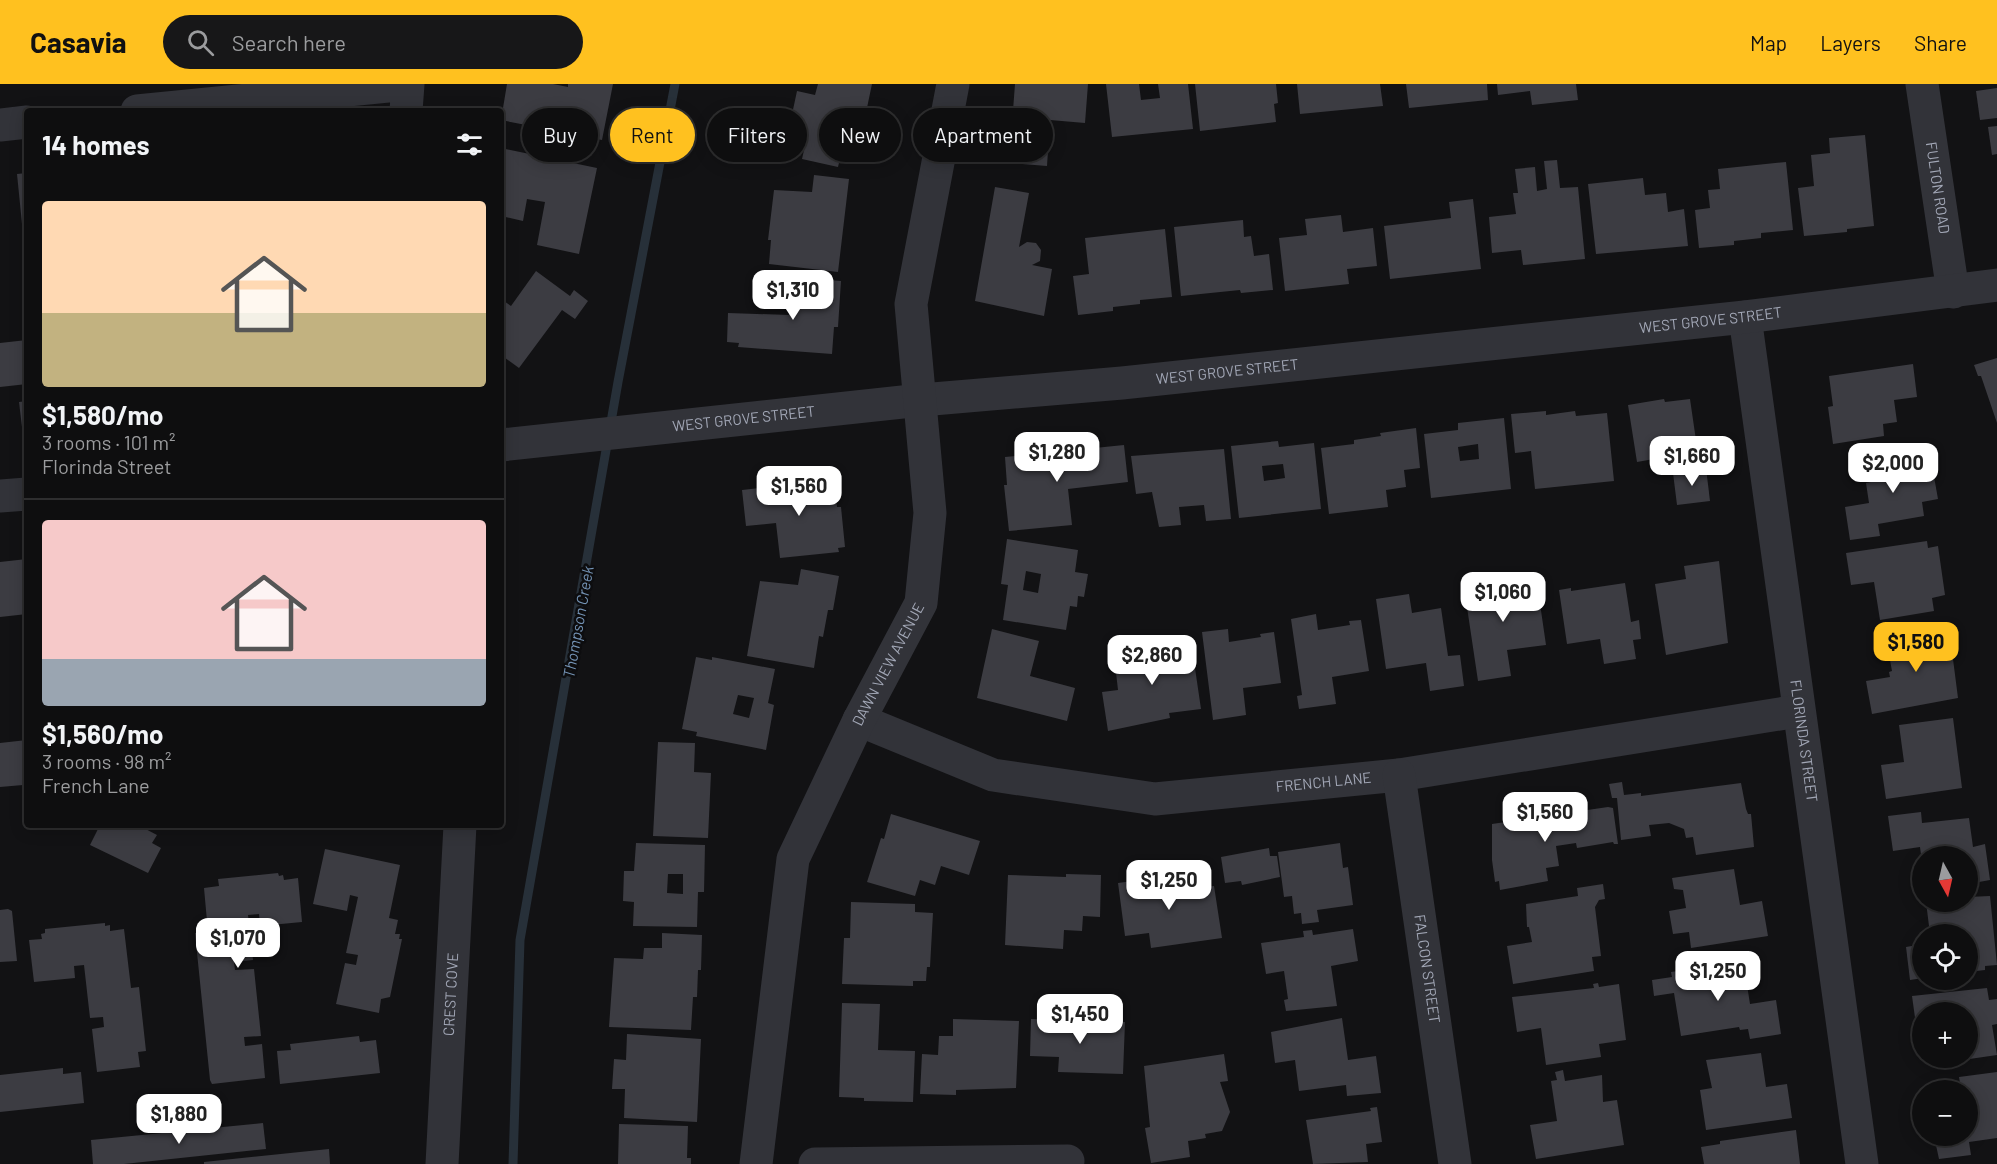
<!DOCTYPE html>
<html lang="en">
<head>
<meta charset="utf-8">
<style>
  :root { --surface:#0e0e0f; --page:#171718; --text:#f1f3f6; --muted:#9b9c9e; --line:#2e2e2f; --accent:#ffc11f }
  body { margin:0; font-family:Barlow,sans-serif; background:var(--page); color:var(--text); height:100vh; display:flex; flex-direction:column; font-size:22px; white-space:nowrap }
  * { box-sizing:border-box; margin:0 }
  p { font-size:20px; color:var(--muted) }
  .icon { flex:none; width:33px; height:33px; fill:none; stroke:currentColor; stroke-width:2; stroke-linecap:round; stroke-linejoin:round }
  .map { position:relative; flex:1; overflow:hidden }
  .drawer { position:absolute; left:24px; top:24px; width:480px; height:720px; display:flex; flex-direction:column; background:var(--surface); border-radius:6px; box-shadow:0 3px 15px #0003,0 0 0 2px var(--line) }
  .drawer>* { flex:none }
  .guide { position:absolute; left:522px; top:24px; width:570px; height:54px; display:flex; gap:12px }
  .needle { width:39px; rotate:172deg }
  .controls { position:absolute; left:1912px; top:762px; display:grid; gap:12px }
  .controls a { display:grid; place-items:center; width:66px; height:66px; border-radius:50%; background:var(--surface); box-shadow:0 3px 15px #0003,0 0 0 2px var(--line); font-size:30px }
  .price { position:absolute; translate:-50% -51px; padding:0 14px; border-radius:12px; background:#fff; color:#222; font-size:20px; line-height:39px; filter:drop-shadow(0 2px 3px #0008) }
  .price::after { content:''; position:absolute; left:50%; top:36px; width:18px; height:14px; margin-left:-9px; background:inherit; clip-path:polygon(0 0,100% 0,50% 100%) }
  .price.selected { background:var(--accent); color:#111 }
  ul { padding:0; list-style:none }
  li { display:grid; align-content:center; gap:12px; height:318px; padding:0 18px }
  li+li { border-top:2px solid var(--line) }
  li span { display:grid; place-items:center; height:186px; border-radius:6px; color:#555 }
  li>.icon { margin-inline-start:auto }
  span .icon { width:108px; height:108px; fill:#fffc; stroke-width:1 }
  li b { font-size:26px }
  h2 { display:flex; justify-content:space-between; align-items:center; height:72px; padding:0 18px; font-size:26px }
  .chip { padding:0 21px; border-radius:27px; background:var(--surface); box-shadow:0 3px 15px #0003,0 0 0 2px var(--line); font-size:21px; line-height:54px }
  .chip.selected { background:var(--accent); color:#111 }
  header { display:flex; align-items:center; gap:36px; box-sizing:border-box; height:84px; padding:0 30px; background:var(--accent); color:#111 }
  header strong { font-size:28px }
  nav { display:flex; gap:33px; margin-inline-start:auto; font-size:21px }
  .search { width:420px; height:54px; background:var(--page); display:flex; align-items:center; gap:15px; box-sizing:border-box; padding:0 21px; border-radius:33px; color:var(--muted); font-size:22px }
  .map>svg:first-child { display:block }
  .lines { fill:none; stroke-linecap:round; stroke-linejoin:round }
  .stream { stroke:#273039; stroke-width:9 }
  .building { fill:#3c3c42; fill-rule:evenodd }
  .minor { stroke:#323339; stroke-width:33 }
  .labels { text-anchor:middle; stroke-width:5; stroke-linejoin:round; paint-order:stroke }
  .street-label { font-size:15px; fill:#a2a7b6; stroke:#0d0d0f }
  .water-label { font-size:16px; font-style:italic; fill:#7493b5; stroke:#0d0d0f }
</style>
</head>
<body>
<header>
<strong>Casavia</strong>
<div class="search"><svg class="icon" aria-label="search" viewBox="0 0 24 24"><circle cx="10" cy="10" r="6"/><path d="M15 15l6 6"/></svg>Search here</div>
<nav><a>Map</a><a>Layers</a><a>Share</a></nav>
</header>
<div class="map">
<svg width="1997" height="1080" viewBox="0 0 1997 1080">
  <rect width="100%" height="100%" fill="#121214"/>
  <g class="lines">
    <!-- stream -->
    <path class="stream" d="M513 1080 520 856 618 298 675 0"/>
  </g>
  <!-- building -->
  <g class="building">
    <path d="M507 0H553L568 3V0H613L602 56 501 36Z"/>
    <path d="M818 0H872L860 57 845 54 838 83 802 75 807 53 788 49 797 7 815 11Z"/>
    <path d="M1015 0H1088L1085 39 1050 36 1047 82 1009 79Z"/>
    <path d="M1106 0H1139L1141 16 1160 14 1158 0H1188L1193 45 1112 53Z"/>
    <path d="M1195 0H1276L1278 19 1274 20 1276 38 1200 47Z"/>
    <path d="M1297 0H1380L1383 22 1300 30Z"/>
    <path d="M1406 0H1487L1488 16 1409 24Z"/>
    <path d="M1497 0H1576L1578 16 1532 21 1530 7 1498 11Z"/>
    <path d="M1997 4V34L1980 36 1976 7Z"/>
    <path d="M1997 42V70L1992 71 1988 43Z"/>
    <path d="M1865 51 1874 142 1847 145V148L1804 152 1798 104 1814 102 1811 71 1830 69 1829 54Z"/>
    <path d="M501 64 597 84 579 170 537 161 545 118 527 115 523 137 501 132Z"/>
    <path d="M1557 76 1560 104 1578 103 1585 175 1523 181 1521 166 1492 169 1489 133 1516 130 1513 109H1518L1515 85 1535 83 1537 107 1547 105 1544 77Z"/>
    <path d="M1786 78 1793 146 1761 149V154L1734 157V161L1699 164 1695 126 1710 124 1708 106 1720 105 1718 85Z"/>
    <path d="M27 89V170H25L17 90Z"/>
    <path d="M814 91 849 95 838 188 769 180 771 156H768L774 106 812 108Z"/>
    <path d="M1643 94 1645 111 1666 109 1668 128 1684 125 1688 162 1596 170 1588 100Z"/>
    <path d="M995 103 1029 109 1019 163 1027 158 1036 159 1041 166 1040 177 1032 181 1052 185 1044 232 975 217Z"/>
    <path d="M1473 115 1481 185 1390 195 1384 142 1451 134 1449 118Z"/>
    <path d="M1341 131 1343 148 1373 144 1377 182 1347 185 1349 200 1285 207 1279 154 1307 151 1305 135Z"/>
    <path d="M1243 136 1244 153 1251 152 1254 172 1269 170 1273 206 1241 209 1240 206 1181 212 1174 143Z"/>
    <path d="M1165 145 1172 213 1140 216V220L1113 223V227L1078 231 1073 192 1089 190 1085 154Z"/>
    <path d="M536 187 570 212 574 206 588 217 575 235 562 226 519 284 501 271V215L511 222Z"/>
    <path d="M792 193 841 197 838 243H834L832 270 738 263 739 259 727 258 728 229 789 231Z"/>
    <path d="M27 256V300L0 303V259Z"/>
    <path d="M1997 274V339L1981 292H1978L1974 281Z"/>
    <path d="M1913 280 1917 313 1894 316 1897 338 1883 340 1884 352 1833 360 1828 323 1833 322 1829 292Z"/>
    <path d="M1664 315 1665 318 1690 315 1699 377 1655 383 1654 375 1637 378 1628 321Z"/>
    <path d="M27 317V360H24L19 318Z"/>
    <path d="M1546 327V331L1575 327 1576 332 1607 329 1614 397 1535 405 1531 367 1515 369 1511 330Z"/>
    <path d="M1504 334 1511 405 1431 414 1424 350 1458 346V339ZM1478 360 1479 375 1460 377 1458 363Z"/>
    <path d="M1416 344 1420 384 1404 386 1406 403 1386 406 1388 423 1329 430 1321 364 1354 360V356L1381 352 1380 349Z"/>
    <path d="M1278 357 1279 363 1314 359 1321 425 1239 434 1231 362ZM1283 380 1285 394 1264 397 1262 382Z"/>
    <path d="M1124 361 1128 398 1068 405 1072 441 1009 447 1004 401H1007L1005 373Z"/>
    <path d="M1224 365 1231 435 1206 437 1204 421 1179 423 1181 441 1159 443 1152 408 1136 410 1131 372Z"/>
    <path d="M1914 368V371L1925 369 1926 377 1931 376 1938 415 1922 418 1924 432 1878 440 1880 452 1850 456 1845 423 1869 419 1866 399 1871 398 1868 376Z"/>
    <path d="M1706 384 1710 417 1677 421 1673 389Z"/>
    <path d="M834 396 837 423H841L845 463 838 464 839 468 780 474 776 439 746 442 742 406Z"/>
    <path d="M1007 455 1078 466 1075 488 1088 490 1084 513 1078 512 1077 523 1070 522 1066 546 1003 536 1008 501 1001 500ZM1026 487 1041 490 1038 509 1023 506Z"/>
    <path d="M1927 457 1928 464 1938 462 1945 511 1932 514 1934 527 1880 536 1874 498 1851 501 1846 469Z"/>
    <path d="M27 475V530L0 533V478Z"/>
    <path d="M1719 477 1728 559 1666 571 1655 500 1686 495 1684 482Z"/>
    <path d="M801 485 839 492 833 526H828L823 553 819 552 814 584 747 572 760 497 798 501Z"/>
    <path d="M1536 492 1546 561 1507 566 1511 592 1478 597 1464 503Z"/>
    <path d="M1625 499 1631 538 1639 536 1641 555 1633 556 1636 575 1604 580 1600 555 1567 560 1559 506 1571 504V507Z"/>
    <path d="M1409 510 1412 529 1441 524 1448 572 1460 571 1464 602 1430 607 1426 579 1386 585 1376 515Z"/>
    <path d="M1316 530 1318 546 1350 541 1349 537 1361 536 1369 587 1332 593 1336 620 1299 625 1297 612 1302 611 1291 535Z"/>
    <path d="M1949 544 1958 614 1872 630 1866 597 1890 593 1889 588 1892 587 1886 554Z"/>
    <path d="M992 545 1039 557 1030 592 1075 604 1067 637 977 614Z"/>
    <path d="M1228 545 1229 558 1261 553 1260 550 1274 548 1281 599 1243 604 1246 631 1213 636 1202 548Z"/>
    <path d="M1191 557 1201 625 1169 629 1170 634 1108 647 1102 608 1118 606 1114 571 1164 564V561Z"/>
    <path d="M696 573 712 576V573L775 585 768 619 774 621 766 666 696 652 697 648 682 645ZM738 611 754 614 749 634 733 630Z"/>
    <path d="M1953 634 1962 704 1886 715 1881 681 1904 678 1899 641Z"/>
    <path d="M27 656V709H24L23 701 0 703V659Z"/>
    <path d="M658 658 695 659 694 688 711 689 708 754 653 752Z"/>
    <path d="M1622 698 1624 711 1641 709V712L1741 699 1746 725 1748 730H1751L1754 763 1696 771 1693 753 1686 754 1684 745 1669 739 1649 741 1651 752 1621 756 1617 714H1612L1609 700Z"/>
    <path d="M1608 723 1613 724 1618 760H1614L1613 758 1577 764 1576 759 1556 762 1559 782 1546 784 1548 797 1500 806 1499 797 1495 798 1492 776V740Z"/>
    <path d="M1921 728 1922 739 1969 734 1973 763 1985 760 1990 796 1968 800V772H1923L1922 778 1920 763 1893 767 1888 732Z"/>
    <path d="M891 730 980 757 969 791 941 782 935 801 920 796 915 812 867 798 881 754 884 755Z"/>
    <path d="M100 741H138L157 751 152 759 161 764 148 789 90 761Z"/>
    <path d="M636 759 705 761 704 808H698L697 843 633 842 634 818 623 817 624 787H634ZM668 790H683V810L667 809Z"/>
    <path d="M1340 759 1343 784 1348 783 1353 821 1317 826 1319 838 1302 840 1301 829 1294 830 1292 812 1284 813 1278 768Z"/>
    <path d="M1269 764 1270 772H1277L1280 793 1242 801 1241 797 1225 799 1221 773Z"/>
    <path d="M325 765 400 781 389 834 398 836 395 850H400L399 855H402L390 913 381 915 379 929 336 920 345 879 356 881 358 871 346 869 358 813 350 811 347 827 313 820Z"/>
    <path d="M1734 785 1740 821 1762 817 1768 852 1691 864 1689 848 1673 850 1669 827 1686 824 1683 806 1674 805 1672 794Z"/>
    <path d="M278 789 279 792 283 791 284 796 298 794 302 838 260 842 259 830 248 831 253 876 234 878 235 886 254 885 261 952 244 953 245 962 262 960 265 994 212 1000 210 996 195 849 208 848 204 804 219 802 218 795Z"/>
    <path d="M1066 790 1101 791 1100 833 1083 832 1082 847 1064 846 1063 865 1005 861 1008 791 1066 793Z"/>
    <path d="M1182 790 1185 806 1214 802 1222 854 1151 864 1149 849 1125 852 1118 799Z"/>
    <path d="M1603 800 1605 815 1599 816 1595 823 1601 872 1592 873 1594 887 1513 900 1507 862 1532 858 1529 843H1527L1526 820 1578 812 1577 804Z"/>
    <path d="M1990 812 1997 881 1985 882V886L1968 888V850H1930L1926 818H1968V813Z"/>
    <path d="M851 818 915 820V828L933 829 930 883H927L926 897H913V902L842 900 844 854H850Z"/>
    <path d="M8 825 12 827 17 877 0 878V826Z"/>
    <path d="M105 839V842L110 841V847L124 845 131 904 139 903 146 967 138 968 140 983 97 988 92 945 104 943 103 933 90 934 84 881 74 882 75 894 34 898 29 856 42 855 41 850 45 849V845Z"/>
    <path d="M1353 845 1358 877 1331 882 1337 922 1286 927 1284 916 1288 915 1284 887 1266 890 1261 859 1304 853 1303 847 1312 846 1313 851Z"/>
    <path d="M662 849 702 851 701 886H698L697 913H693L691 946 609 943 614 874 643 875 644 864H662Z"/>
    <path d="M1923 860V894L1910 896 1906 863Z"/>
    <path d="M1739 878 1742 901H1747L1750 920 1776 916 1781 950 1750 955 1748 945 1740 946 1739 943 1681 952 1674 909 1654 912 1652 896 1672 893 1671 888Z"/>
    <path d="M1598 899 1599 903 1619 900 1626 956 1599 960 1601 973 1546 981 1541 944 1517 948 1512 913 1594 904 1593 900Z"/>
    <path d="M1987 904 1989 916 1997 915V940L1992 941 1997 971 1942 979V974H1968V928H1923V947L1917 948 1912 912Z"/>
    <path d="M842 919 880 920 878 966 915 967 913 1018 864 1017V1014L839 1013Z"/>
    <path d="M1342 934 1348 976 1376 972 1381 1009 1347 1012 1346 1001 1299 1007 1295 976 1275 979 1271 948Z"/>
    <path d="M953 935 1019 937 1016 1004 956 1006V1011L920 1010 922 970 938 971 939 952H953Z"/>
    <path d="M1031 935 1125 938 1123 990 1058 988 1059 973 1030 972Z"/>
    <path d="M627 950 701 955 697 1038 624 1034 625 1005H612L614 975 626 976Z"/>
    <path d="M359 952 360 958 376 956 380 989 280 1000 277 967 291 966 290 960Z"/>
    <path d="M1761 969 1766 1003 1787 1000 1792 1034 1706 1046 1700 1006 1712 1004 1706 976Z"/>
    <path d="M1224 970 1228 997 1220 998 1230 1028 1222 1047 1205 1050 1206 1054 1188 1057 1190 1073 1151 1079 1145 1044 1150 1043 1144 982Z"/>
    <path d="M63 984V990L81 988 84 1019 0 1028V991Z"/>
    <path d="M1563 986 1565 997 1602 991 1603 1018 1617 1016 1624 1061 1536 1075 1530 1041 1557 1037 1551 997 1557 996 1555 988Z"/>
    <path d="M1997 988V1054L1969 1058 1971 1071 1939 1075 1934 1052H1968V1006H1961L1959 993Z"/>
    <path d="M1377 1023 1382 1058 1366 1060 1368 1078 1313 1080 1306 1036 1371 1027 1370 1024Z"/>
    <path d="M263 1039 266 1065 124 1080H93L91 1056Z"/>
    <path d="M619 1040 688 1042 687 1074H691V1080H618Z"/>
    <path d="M1796 1046 1800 1080H1704L1701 1063 1720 1060V1057Z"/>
    <path d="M329 1065 330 1080H204V1078Z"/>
  </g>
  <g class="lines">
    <!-- minor -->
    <g class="minor">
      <path id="s1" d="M1922 0 1953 208"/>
      <path d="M137 27 408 0 406 27"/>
      <path d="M0 41 27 38"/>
      <path id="s2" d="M1745 233 1862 1080"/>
      <path id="s3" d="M501 361 921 316 1122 299 1745 233 1997 201"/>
      <path d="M0 412 27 410"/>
      <path id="s4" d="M859 636 993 691 1155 715 1399 691 1798 627"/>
      <path id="s5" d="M1399 691 1455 1080"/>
      <path id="s6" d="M442 1080 460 741"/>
      <path id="s7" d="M756 1080 793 775 859 636 921 519 930 429 911 220 953 0"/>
      <path d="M815 1080 1068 1077"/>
    </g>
  </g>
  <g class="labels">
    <!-- street labels -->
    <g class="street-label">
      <text dy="5" stroke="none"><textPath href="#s1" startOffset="105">FULTON ROAD</textPath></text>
      <text dy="5" stroke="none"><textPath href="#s3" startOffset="1216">WEST GROVE STREET</textPath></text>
      <text dy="5" stroke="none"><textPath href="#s3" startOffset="730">WEST GROVE STREET</textPath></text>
      <text dy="5" stroke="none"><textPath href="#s3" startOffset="244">WEST GROVE STREET</textPath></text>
      <text dy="5" stroke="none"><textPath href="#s7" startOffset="524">DAWN VIEW AVENUE</textPath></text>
      <text dy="5" stroke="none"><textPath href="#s2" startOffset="428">FLORINDA STREET</textPath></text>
      <text dy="5" stroke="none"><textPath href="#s4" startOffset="478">FRENCH LANE</textPath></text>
      <text dy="5" stroke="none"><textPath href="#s5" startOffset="196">FALCON STREET</textPath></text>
      <text dy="5" stroke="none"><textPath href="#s6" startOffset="170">CREST COVE</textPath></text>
    </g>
    <!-- water labels -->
    <g class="water-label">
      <text transform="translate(578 538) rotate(-80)" y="6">Thompson Creek</text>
    </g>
  </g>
</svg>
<div class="controls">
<a><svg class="needle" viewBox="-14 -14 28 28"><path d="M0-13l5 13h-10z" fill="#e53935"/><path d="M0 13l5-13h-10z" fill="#9b9c9e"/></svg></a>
<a><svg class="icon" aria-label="locate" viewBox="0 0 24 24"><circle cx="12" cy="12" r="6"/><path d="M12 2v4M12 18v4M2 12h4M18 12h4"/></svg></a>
<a>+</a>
<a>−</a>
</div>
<b class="price" style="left:793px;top:237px">$1,310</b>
<b class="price" style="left:1057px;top:399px">$1,280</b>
<b class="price" style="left:1692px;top:403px">$1,660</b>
<b class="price" style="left:1893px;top:410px">$2,000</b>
<b class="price" style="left:799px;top:433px">$1,560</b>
<b class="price" style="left:1503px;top:539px">$1,060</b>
<b class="price selected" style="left:1916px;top:589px">$1,580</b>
<b class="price" style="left:1152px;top:602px">$2,860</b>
<b class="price" style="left:1545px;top:759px">$1,560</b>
<b class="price" style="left:1169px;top:827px">$1,250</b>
<b class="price" style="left:238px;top:885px">$1,070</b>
<b class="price" style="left:1718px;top:918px">$1,250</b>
<b class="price" style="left:1080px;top:961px">$1,450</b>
<b class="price" style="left:179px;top:1061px">$1,880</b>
<div class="guide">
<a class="chip">Buy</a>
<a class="chip selected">Rent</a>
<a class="chip">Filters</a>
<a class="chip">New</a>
<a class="chip">Apartment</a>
</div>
<section class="drawer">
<h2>14 homes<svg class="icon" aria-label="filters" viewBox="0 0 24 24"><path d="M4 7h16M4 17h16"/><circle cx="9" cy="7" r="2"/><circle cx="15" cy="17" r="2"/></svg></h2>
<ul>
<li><span style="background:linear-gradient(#ffd9b3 60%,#c2b280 0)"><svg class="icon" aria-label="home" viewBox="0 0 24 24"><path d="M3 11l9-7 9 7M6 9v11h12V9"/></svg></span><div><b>$1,580/mo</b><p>3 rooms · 101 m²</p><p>Florinda Street</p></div></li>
<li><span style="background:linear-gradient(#f6c9c9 75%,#9aa5b1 0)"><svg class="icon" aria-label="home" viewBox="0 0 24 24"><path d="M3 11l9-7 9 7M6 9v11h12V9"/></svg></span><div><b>$1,560/mo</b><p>3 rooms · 98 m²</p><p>French Lane</p></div></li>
</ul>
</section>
</div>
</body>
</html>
